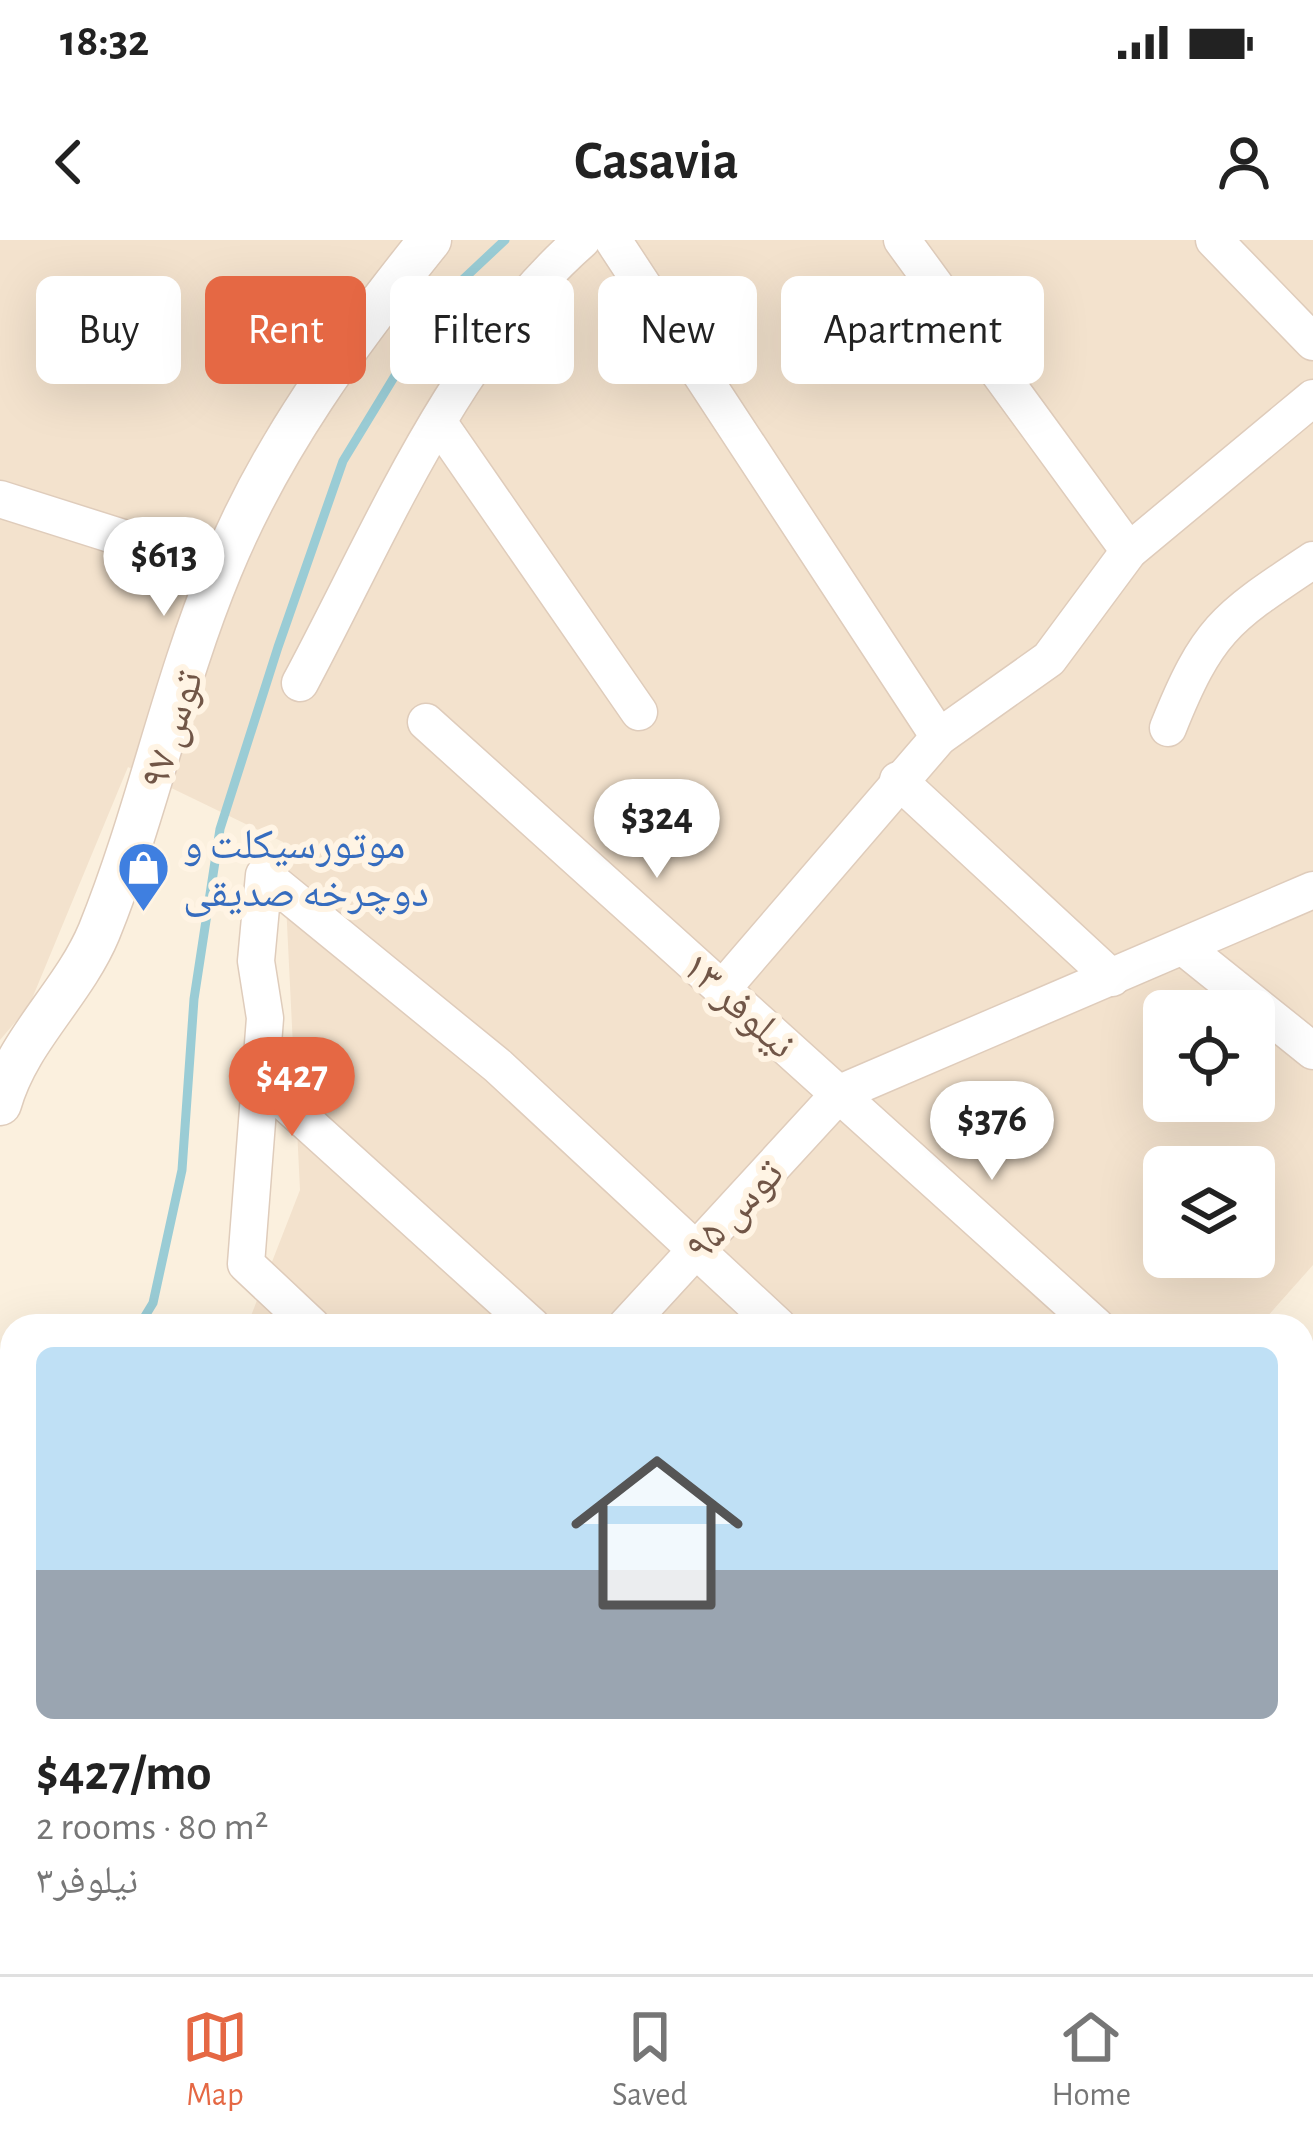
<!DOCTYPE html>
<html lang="en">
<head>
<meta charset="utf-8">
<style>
  :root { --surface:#fff; --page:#f2f2f2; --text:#222; --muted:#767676; --line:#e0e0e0; --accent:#e56844 }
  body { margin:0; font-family:"Alegreya Sans","Noto Naskh Arabic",sans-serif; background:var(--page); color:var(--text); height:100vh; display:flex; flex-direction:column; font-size:45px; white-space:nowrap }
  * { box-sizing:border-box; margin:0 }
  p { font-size:39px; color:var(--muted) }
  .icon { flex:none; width:66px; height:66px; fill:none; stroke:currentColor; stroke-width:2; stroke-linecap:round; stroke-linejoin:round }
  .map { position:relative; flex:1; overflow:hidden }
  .sheet { position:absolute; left:0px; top:1074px; width:1314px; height:660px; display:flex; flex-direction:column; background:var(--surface); border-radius:36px 36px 0 0; box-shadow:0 12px 48px #0002 }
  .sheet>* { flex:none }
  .banner { position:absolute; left:36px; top:36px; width:1242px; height:108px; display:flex; gap:24px }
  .fabs { position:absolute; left:1143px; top:750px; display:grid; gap:24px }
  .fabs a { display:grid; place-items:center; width:132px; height:132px; border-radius:18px; background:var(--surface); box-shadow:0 12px 48px #0002; font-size:60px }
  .price { position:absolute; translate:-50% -102px; padding:0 27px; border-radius:42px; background:#fff; color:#222; font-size:39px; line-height:78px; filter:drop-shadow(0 3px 6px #0008) }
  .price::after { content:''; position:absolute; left:50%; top:72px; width:36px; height:27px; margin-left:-18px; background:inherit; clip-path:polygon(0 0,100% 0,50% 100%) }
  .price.on { background:var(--accent); color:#fff }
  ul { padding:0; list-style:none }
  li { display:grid; align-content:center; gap:24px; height:636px; padding:0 36px }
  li+li { border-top:3px solid var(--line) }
  li span { display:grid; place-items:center; height:372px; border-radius:18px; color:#555 }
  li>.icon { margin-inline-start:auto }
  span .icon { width:216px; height:216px; fill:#fffc; stroke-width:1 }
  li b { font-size:51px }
  .pill { padding:0 42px; border-radius:18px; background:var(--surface); box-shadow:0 12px 48px #0002; font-size:42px; line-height:108px }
  .pill.on { background:var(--accent); color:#fff }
  .status { display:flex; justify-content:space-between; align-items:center; height:84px; padding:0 60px; background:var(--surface); direction:ltr }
  .status svg { height:33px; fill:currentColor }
  header { display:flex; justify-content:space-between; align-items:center; height:156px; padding:0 36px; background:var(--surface); font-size:54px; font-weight:700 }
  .tab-bar { display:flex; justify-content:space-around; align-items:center; height:168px; border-top:3px solid var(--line); background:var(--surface); font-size:33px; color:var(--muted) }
  .tab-bar a { display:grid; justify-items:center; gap:6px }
  .tab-bar .on { color:var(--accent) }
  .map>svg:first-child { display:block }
  .residential { fill:#f3e2cd; fill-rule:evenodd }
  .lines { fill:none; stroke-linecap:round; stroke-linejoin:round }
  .stream { stroke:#9accd5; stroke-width:9 }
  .minor-casing { stroke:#dfccbb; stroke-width:39 }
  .tertiary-casing { stroke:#dfccbb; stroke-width:45 }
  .primary-casing { stroke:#dad3cf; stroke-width:57 }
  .path { stroke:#d4b19a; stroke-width:6; stroke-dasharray:3 9; stroke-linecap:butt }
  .minor { stroke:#fff; stroke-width:36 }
  .tertiary { stroke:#fff; stroke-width:42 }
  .primary { stroke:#fad597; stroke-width:54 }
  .labels { text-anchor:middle; stroke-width:12; stroke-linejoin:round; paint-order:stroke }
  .street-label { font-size:42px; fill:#715647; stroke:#fff4e4 }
  .shop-label { font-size:42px; fill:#366cbe; stroke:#fff4e4; text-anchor:start }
</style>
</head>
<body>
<div class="status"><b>18:32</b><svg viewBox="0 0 49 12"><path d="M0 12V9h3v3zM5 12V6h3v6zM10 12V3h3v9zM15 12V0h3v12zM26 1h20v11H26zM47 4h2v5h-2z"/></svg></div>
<header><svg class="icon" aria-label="back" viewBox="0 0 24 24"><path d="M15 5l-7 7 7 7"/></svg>Casavia<svg class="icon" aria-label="person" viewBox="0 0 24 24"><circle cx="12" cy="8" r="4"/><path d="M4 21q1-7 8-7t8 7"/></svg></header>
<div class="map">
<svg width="1313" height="1734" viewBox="0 0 1313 1734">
  <rect width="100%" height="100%" fill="#fbf0de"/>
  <!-- residential -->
  <g class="residential">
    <path d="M0 0H1313V1025L1259 1086H247L300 950 283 602 128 527 29 766 0 800ZM1164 771H1254V861H1164ZM1164 927H1254V1017H1164Z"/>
    <path d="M0 1590 12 1602V1722H143L156 1734H0Z"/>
  </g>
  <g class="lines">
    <!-- stream -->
    <g class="stream">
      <path d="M139 1086 153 1063 182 930 194 759 220 589 278 407 343 221 441 60 505 0"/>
      <path d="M0 1308 12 1288"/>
    </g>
    <defs>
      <g id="minor">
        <path d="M613 0 939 497"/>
        <path d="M902 0 1129 311"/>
        <path d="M1214 0 1313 102"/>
        <path d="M439 183 639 472"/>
        <path d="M0 259 221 329"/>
        <path d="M300 443C381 292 452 114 582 0"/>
        <path d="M426 482 1096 1086"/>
        <path d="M1168 488C1208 388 1226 378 1313 320"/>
        <path d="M898 540 1112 738"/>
        <path d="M1186 709 1313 811"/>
        <path d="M723 748 939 497 1049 419 1129 311 1313 158"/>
        <path d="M260 840 532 1086"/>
        <path d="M312 1086 246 1024 265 778 256 721 264 635 498 826 778 1086"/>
        <path d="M626 1086 840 853 1313 650"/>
        <path d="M0 1569 12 1574"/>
        <path d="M40 1734 48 1722"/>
      </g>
      <path id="tertiary" d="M0 864C18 799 73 754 99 692 147 574 172 447 221 329 271 207 348 102 430 0"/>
      <g id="primary">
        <path d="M0 1454 12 1464"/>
        <path d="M0 1533 12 1543"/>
        <path d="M216 1722 229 1734"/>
        <path d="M302 1722 315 1734"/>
      </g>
    </defs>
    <!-- minor casing -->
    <use href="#minor" class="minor-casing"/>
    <!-- tertiary casing -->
    <use href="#tertiary" class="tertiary-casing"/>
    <!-- primary casing -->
    <use href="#primary" class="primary-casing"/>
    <!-- path -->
    <path class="path" d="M413 76 452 103"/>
    <!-- minor -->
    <use href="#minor" class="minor"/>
    <!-- tertiary -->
    <use href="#tertiary" class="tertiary"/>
    <!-- primary -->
    <use href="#primary" class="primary"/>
  </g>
  <!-- icons -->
  <defs>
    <symbol id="shop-pin" viewBox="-11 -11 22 30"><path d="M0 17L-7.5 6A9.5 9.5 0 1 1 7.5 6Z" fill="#3f7fe0" stroke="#fff4e4"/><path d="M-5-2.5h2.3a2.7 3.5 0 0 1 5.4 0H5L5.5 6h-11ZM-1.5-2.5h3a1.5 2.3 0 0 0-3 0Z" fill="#fff"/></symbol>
  </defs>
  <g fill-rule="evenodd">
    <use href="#shop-pin" x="114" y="598" width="59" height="81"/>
  </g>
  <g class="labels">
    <!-- street labels -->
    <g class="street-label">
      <text transform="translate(170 489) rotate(-72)" y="15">توس ۹۷</text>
      <text transform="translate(740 764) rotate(42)" y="15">نیلوفر ۱۳</text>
      <text transform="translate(733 969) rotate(-47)" y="15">توس ۹۵</text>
    </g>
    <!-- shop labels -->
    <g class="shop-label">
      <text x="183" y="618">موتورسیکلت و<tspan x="183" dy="48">دوچرخه صدیقی</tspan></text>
    </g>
  </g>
</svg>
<div class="fabs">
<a><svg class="icon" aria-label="locate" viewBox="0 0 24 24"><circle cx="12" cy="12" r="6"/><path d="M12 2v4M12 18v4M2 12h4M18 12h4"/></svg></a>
<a><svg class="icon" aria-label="layers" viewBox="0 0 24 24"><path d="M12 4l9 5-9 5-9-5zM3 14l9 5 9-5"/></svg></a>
</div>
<b class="price" style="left:164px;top:379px">$613</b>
<b class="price" style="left:657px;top:641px">$324</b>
<b class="price on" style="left:292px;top:899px">$427</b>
<b class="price" style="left:992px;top:943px">$376</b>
<div class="banner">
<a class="pill">Buy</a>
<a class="pill on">Rent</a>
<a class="pill">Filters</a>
<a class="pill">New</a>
<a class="pill">Apartment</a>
</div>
<section class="sheet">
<ul>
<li><span style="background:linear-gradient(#bfe0f5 60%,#9aa5b1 0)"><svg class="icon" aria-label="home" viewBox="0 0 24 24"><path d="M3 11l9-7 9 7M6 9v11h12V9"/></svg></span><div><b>$427/mo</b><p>2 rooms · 80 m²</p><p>نیلوفر۳</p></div></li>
</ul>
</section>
</div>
<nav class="tab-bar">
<a class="on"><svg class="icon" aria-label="map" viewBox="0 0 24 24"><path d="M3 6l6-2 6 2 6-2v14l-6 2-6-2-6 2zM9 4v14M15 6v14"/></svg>Map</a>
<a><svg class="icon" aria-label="saved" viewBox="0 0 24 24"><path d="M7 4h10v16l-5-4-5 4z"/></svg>Saved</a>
<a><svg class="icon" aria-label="home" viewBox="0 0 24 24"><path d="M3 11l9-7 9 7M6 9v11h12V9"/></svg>Home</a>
</nav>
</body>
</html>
